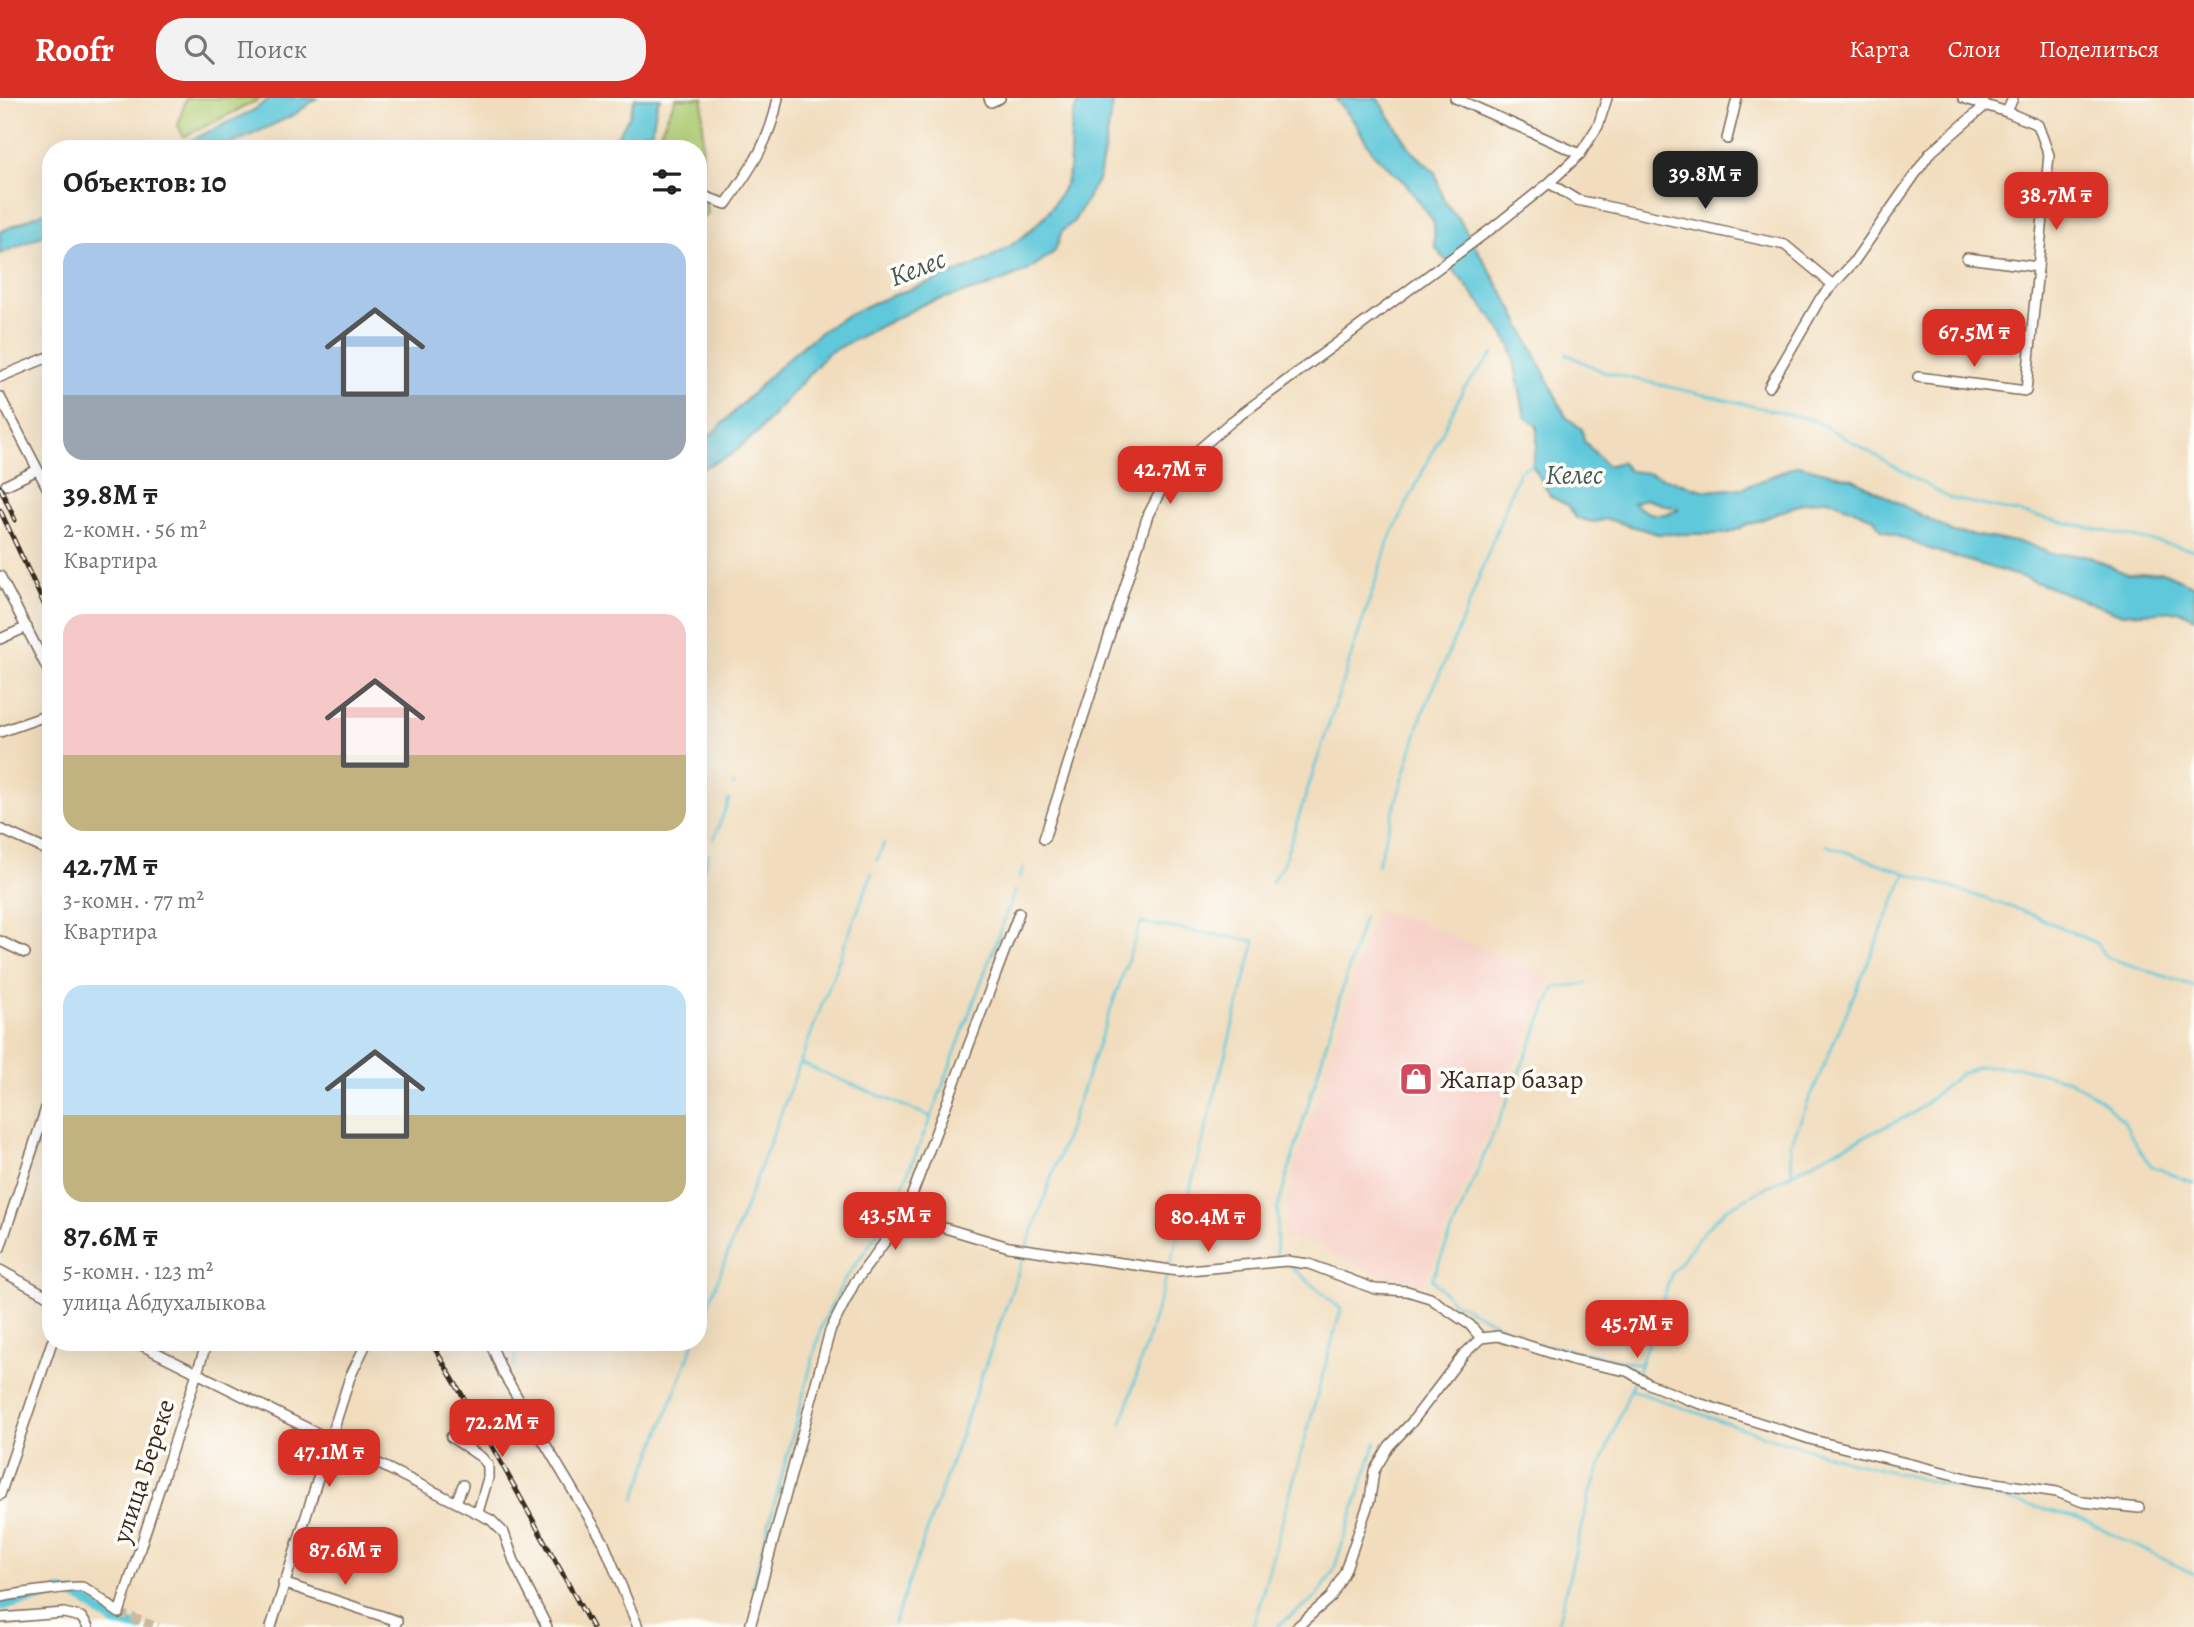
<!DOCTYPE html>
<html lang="ru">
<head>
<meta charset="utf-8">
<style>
  :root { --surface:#fff; --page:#f2f2f2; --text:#222; --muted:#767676; --accent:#d93025 }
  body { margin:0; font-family:Alegreya,serif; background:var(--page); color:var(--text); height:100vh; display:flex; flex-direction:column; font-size:26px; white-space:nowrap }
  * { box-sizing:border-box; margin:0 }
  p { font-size:23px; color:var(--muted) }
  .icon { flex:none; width:38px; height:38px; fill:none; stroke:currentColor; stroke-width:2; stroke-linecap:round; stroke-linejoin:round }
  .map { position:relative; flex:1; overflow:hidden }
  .drawer { position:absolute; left:42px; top:42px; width:665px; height:1211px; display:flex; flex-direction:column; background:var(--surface); border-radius:28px; box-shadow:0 7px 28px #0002 }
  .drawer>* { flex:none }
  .price { position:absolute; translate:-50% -60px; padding:0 16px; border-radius:14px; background:var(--accent); color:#fff; font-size:23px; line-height:46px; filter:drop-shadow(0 2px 4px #0008) }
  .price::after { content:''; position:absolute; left:50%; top:42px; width:21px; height:16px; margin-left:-10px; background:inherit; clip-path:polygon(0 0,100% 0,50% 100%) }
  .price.current { background:#222; color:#fff }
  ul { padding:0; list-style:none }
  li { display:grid; align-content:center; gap:14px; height:371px; padding:0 21px }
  li span { display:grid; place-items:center; height:217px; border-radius:21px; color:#555 }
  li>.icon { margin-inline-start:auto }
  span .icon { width:126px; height:126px; fill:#fffc; stroke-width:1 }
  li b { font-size:30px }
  h2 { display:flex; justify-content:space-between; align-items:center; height:84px; padding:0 21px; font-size:30px }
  header { display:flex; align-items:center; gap:42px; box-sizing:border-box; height:98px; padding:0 35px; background:var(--accent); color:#fff }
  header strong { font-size:33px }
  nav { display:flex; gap:38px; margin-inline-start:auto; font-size:24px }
  .search { width:490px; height:63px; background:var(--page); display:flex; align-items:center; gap:18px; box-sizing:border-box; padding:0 24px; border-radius:28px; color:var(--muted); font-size:26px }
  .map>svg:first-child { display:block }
  .built { fill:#f7d1c8 }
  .green { fill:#aecb72; stroke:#747a48; stroke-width:2 }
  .water { fill:#5fc8da; stroke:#4d797c; stroke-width:2; fill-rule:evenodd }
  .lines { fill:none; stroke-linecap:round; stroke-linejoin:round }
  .stream { stroke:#5fc8da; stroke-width:2.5 }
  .canal { stroke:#5fc8da; stroke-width:10 }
  .minor-tunnel { stroke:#cdb99d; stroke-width:9; stroke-dasharray:9 4.5; stroke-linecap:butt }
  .minor-casing { stroke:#7b6956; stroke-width:12 }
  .minor { stroke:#fff; stroke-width:9 }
  .rail-casing { stroke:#3b2a1e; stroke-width:5 }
  .rail { stroke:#fdfcf7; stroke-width:2.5; stroke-dasharray:8; stroke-linecap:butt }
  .labels { text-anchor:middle; stroke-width:7; stroke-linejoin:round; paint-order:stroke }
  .poi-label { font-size:26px; fill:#3b2a1e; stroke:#fdfcf7; text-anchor:start }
  .street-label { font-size:26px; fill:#3b2a1e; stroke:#fdfcf7 }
  .water-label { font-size:28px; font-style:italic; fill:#465956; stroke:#fdfcf7 }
</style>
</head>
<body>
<header>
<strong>Roofr</strong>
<div class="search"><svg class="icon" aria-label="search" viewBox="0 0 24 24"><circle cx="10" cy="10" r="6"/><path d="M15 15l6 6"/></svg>Поиск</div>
<nav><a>Карта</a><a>Слои</a><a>Поделиться</a></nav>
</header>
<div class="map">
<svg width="2194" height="1529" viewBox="0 0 2194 1529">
  <rect width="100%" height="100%" fill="#fdfcf7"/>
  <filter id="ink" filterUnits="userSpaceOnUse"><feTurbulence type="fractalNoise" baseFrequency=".0143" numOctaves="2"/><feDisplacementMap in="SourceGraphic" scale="14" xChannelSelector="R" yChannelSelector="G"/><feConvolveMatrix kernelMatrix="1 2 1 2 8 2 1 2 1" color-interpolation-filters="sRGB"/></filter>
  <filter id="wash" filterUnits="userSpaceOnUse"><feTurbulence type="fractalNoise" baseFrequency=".00686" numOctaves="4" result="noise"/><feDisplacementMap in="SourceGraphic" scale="28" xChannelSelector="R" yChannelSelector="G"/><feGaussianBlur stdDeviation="1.57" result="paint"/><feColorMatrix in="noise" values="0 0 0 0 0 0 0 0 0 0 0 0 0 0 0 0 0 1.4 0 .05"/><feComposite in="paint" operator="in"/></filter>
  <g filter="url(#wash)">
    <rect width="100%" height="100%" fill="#f1ddbd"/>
    <!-- built -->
    <path class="built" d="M1375 812 1411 821 1551 880 1424 1187 1371 1174 1299 1141H1283L1291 1083Z"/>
    <!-- green -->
    <g class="green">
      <path d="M186 0H262L184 39 178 28Z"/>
      <path d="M676 0H703L702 88 708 115 698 125V51H652Z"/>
    </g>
    <!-- water -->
    <g class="water">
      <path d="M270 0H317L294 17 221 51H173L254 12Z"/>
      <path d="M635 0H661L657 6 652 33 642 35 632 51H609L629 19Z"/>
      <path d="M1081 0H1114L1099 80 1074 123 1062 133 1055 153 1027 173 990 188 926 205 828 255 758 334 731 357 698 372V344L714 334C750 299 786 257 828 229 896 183 987 183 1044 119 1052 110 1065 90 1068 78 1073 54 1066 21 1081 0Z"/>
      <path d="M1335 0H1377L1412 53 1435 74 1444 103 1461 124 1513 212 1566 319 1582 331 1584 343 1607 368 1621 364 1629 373 1648 375 1706 393 1743 390 1798 367 1853 381 1953 434 2028 446 2051 456 2085 457 2127 476 2163 474 2194 488V520L2181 513 2120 516 2025 480 1932 452 1882 432 1873 420 1828 401 1803 405 1726 436H1658L1607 421 1594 424 1576 420 1568 407 1551 399 1532 366 1537 348V328L1525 319 1511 248 1494 222 1435 149 1434 124 1406 86 1374 56 1353 22ZM1645 401 1678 411 1679 412C1659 419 1649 418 1633 405Z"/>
      <path d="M51 111V134L0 156V134Z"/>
    </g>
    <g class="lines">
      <!-- stream -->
      <g class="stream">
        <path d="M1566 256 1604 274 1814 322 1949 400 2194 452"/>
        <path d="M733 688 734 686"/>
        <path d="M714 741 729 701"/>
        <path d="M1826 747 1906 775"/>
        <path d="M877 762 884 745"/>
        <path d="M1377 768 1422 617 1467 511 1519 373 1534 365"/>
        <path d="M1019 780 1024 769"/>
        <path d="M1272 784 1283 767 1389 442 1464 290 1493 256"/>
        <path d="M698 785 709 755"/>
        <path d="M1587 886 1555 889 1432 1181 1452 1203 1534 1245 1640 1266"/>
        <path d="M931 1019 1015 793"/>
        <path d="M1792 1075 1790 1047 1906 775 2026 814 2096 845 2106 859 2194 888"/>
        <path d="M1027 1149 1141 825 1255 843 1170 1168"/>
        <path d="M1280 1160 1276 1157 1278 1109 1364 818"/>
        <path d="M698 1234 872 775"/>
        <path d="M514 1270 516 1244"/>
        <path d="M1637 1276 1672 1175 1703 1134 1726 1111 1832 1054 1914 1015 1960 976 1980 968 2022 970 2069 982 2099 1000 2123 1022 2139 1052 2152 1068 2194 1085"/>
        <path d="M1631 1292 1759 1336 1852 1364 2079 1420 2194 1476"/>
        <path d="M509 1293 504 1314 513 1340"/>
        <path d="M1122 1325 1168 1174"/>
        <path d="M634 1402 694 1244"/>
        <path d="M752 1490 822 1226 844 1183 883 1127 899 1097 931 1019 800 965"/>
        <path d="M894 1526 1025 1155"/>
        <path d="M1253 1529 1341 1211 1288 1166"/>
        <path d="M1276 1529 1316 1499 1333 1474 1376 1344"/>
        <path d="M1557 1529 1589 1397 1634 1282"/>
      </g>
      <!-- canal -->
      <path class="canal" d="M0 1508 63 1494 83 1501 114 1524 139 1529"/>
    </g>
  </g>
  <g filter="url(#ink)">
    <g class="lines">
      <!-- minor-tunnel -->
      <path class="minor-tunnel" d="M119 1515 158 1529"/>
      <defs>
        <g id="minor">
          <path d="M989 0 991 4 1000 0"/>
          <path d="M1455 0 1580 56"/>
          <path d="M1963 0 2007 14 2013 0"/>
          <path d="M1727 41 1737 0"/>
          <path d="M1549 85 1577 102 1785 147 1833 187"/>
          <path d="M706 99 726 106C751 70 770 44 778 0"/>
          <path d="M1967 160 2038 169"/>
          <path d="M1946 227 2031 240"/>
          <path d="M0 279 51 258"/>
          <path d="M1918 279 2026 293 2049 57 2038 27 2007 14"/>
          <path d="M1769 289 1820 201 1853 165 1930 55 1986 7"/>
          <path d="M0 299 51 397"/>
          <path d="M6 387 37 372"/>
          <path d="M0 478 51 578"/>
          <path d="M0 541 27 529"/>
          <path d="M0 634 51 616"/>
          <path d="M0 731 51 754"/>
          <path d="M1044 741 1148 417 1169 377 1232 323 1495 128 1549 85 1580 56 1598 28 1607 0"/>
          <path d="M0 843 25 855"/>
          <path d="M904 1118 1009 1149 1178 1173 1287 1163 1309 1166 1375 1191 1407 1193 1430 1200 1470 1227 1481 1240"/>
          <path d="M0 1150 51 995"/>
          <path d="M0 1172 51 1200"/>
          <path d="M135 1244 491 1422 504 1435 515 1466 547 1529"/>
          <path d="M490 1244 503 1275 603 1443 638 1529"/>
          <path d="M451 1339 481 1359 488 1367V1380L478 1414"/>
          <path d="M0 1397 52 1244"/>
          <path d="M456 1404 463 1387"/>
          <path d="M283 1485 397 1523 394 1529"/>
          <path d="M0 1499C9 1497 78 1487 82 1489 95 1494 107 1507 119 1515L207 1244"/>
          <path d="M0 1520 64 1515 81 1519 88 1529"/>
          <path d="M271 1529 350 1279 367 1244"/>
          <path d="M750 1529 830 1233 855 1184 904 1118 1019 815"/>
          <path d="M1297 1529 1331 1499 1345 1473 1370 1401 1374 1373 1389 1348 1411 1325 1463 1257 1481 1240 1498 1238 1573 1262 1627 1273 1649 1286 1689 1302 1813 1342 1975 1382 2057 1394 2083 1404 2139 1410"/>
        </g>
      </defs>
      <!-- minor casing -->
      <use href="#minor" class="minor-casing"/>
      <!-- minor -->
      <use href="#minor" class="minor"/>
      <defs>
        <g id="rail">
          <path d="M0 389 15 422"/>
          <path d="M0 412 51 521"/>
          <path d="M431 1244 488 1341 592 1529"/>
        </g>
      </defs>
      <!-- rail casing -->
      <use href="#rail" class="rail-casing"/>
      <!-- rail -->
      <use href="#rail" class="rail"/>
    </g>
  </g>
  <!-- icons -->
  <defs>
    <symbol id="shop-square" viewBox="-11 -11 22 22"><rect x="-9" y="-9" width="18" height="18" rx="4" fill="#d1495b" stroke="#fdfcf7"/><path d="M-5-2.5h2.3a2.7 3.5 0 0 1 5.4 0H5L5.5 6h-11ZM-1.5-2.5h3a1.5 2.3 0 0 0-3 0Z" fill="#fff"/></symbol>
  </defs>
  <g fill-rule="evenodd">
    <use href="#shop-square" x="1397" y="962" width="38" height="38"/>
  </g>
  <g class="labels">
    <!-- poi labels -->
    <g class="poi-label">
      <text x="1440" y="990">Жапар базар</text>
    </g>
    <!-- street labels -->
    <g class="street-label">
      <text transform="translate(143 1373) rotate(-72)" y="9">улица Береке</text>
    </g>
    <!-- water labels -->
    <g class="water-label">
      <text transform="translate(917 169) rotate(-21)" y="10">Келес</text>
      <text x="1574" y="386">Келес</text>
    </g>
  </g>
</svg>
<b class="price current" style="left:1705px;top:113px">39.8M ₸</b>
<b class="price" style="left:2056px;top:134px">38.7M ₸</b>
<b class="price" style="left:1974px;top:271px">67.5M ₸</b>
<b class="price" style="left:1170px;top:408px">42.7M ₸</b>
<b class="price" style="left:895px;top:1154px">43.5M ₸</b>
<b class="price" style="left:1208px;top:1156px">80.4M ₸</b>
<b class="price" style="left:1637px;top:1262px">45.7M ₸</b>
<b class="price" style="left:502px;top:1361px">72.2M ₸</b>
<b class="price" style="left:329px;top:1391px">47.1M ₸</b>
<b class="price" style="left:345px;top:1489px">87.6M ₸</b>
<section class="drawer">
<h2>Объектов: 10<svg class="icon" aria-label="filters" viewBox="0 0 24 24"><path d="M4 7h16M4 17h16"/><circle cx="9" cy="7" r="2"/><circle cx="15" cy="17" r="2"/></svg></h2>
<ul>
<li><span style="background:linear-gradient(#a9c7e8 70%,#9aa5b1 0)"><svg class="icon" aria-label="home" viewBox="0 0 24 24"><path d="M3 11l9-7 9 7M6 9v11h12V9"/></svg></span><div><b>39.8M ₸</b><p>2-комн. · 56 m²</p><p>Квартира</p></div></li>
<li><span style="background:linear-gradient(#f6c9c9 65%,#c2b280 0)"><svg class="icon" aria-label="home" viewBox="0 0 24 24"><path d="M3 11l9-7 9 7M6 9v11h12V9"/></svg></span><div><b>42.7M ₸</b><p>3-комн. · 77 m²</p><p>Квартира</p></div></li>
<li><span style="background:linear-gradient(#bfe0f5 60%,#c2b280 0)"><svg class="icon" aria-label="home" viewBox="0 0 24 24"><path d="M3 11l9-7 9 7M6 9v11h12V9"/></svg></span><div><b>87.6M ₸</b><p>5-комн. · 123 m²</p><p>улица Абдухалыкова</p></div></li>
</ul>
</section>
</div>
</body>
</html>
